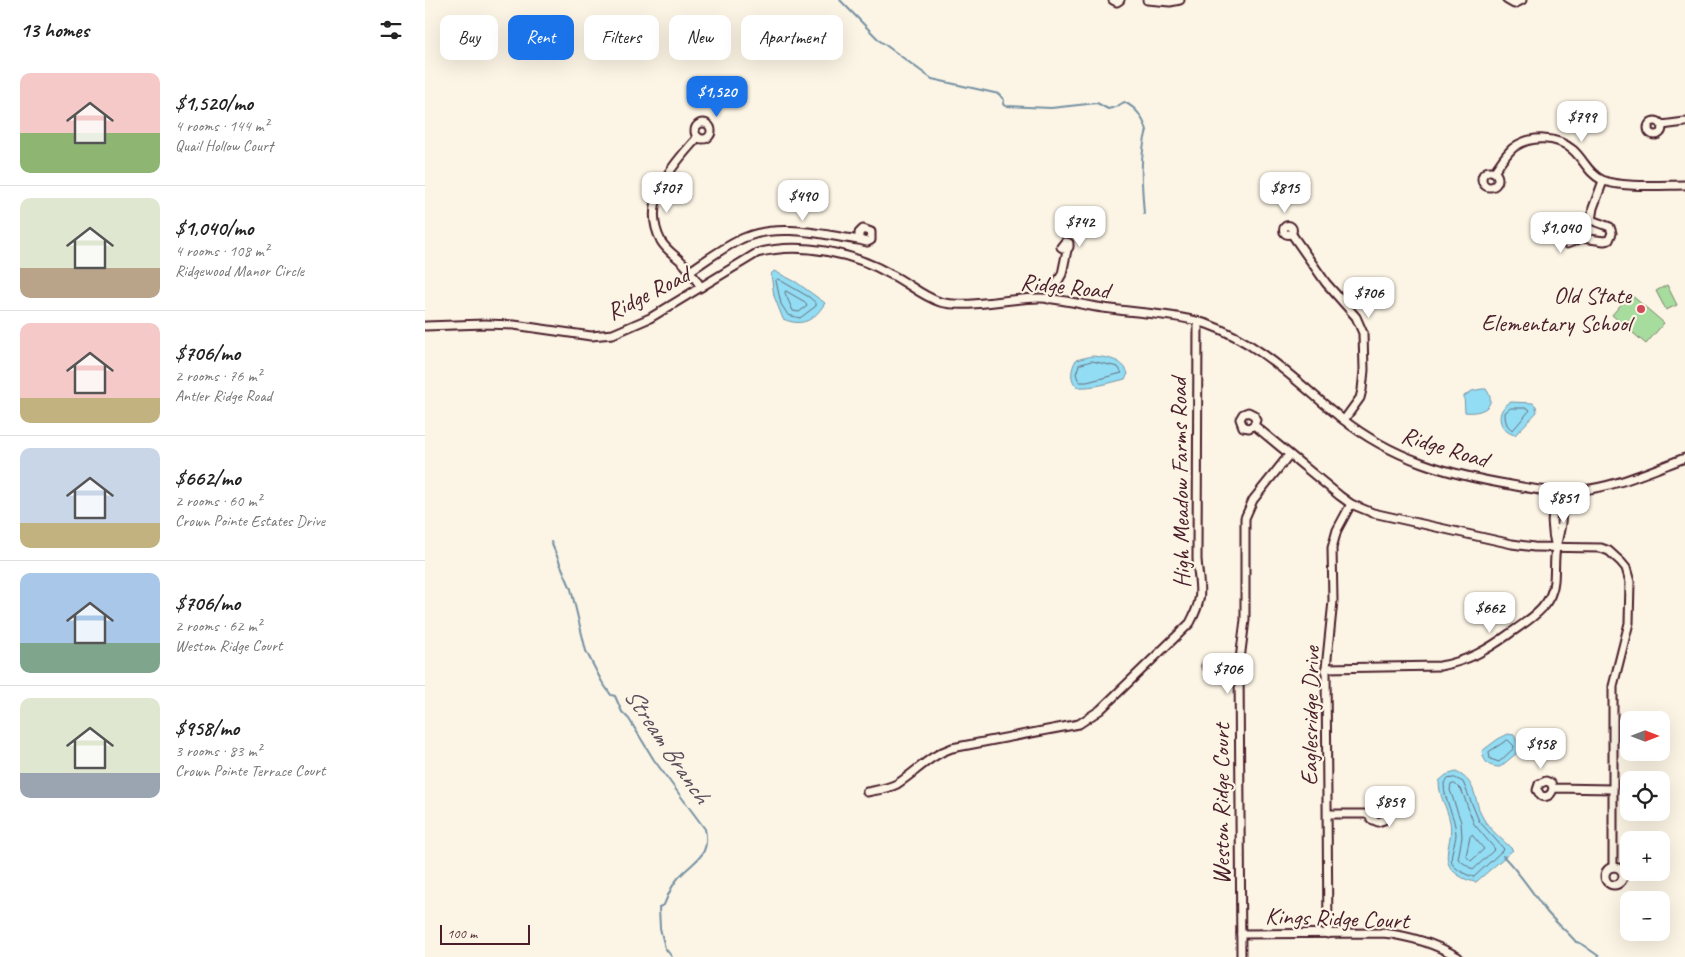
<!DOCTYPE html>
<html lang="en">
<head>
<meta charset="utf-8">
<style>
  :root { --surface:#fff; --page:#f6f6f6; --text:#222; --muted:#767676; --line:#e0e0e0; --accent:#1a73e8 }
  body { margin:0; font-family:Caveat,sans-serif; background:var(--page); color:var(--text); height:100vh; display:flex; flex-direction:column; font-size:19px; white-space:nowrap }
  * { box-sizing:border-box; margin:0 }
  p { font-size:16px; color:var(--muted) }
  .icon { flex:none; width:28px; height:28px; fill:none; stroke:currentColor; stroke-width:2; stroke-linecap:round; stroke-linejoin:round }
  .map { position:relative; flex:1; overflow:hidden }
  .side { display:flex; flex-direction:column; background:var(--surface); width:425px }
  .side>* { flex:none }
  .top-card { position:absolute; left:15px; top:15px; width:475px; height:45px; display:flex; gap:10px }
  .needle { width:32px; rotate:90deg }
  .buttons { position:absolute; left:1195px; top:711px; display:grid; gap:10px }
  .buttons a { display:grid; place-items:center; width:50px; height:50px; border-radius:10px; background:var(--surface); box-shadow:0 5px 20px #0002; font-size:25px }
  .scale { position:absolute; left:15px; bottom:12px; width:90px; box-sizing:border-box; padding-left:5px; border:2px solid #4a1f2b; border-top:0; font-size:14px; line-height:18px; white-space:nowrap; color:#4a1f2b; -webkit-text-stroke:4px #fcf5e5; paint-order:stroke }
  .price { position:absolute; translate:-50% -42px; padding:0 11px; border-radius:10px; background:#fff; color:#222; font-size:16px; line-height:32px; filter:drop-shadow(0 1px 2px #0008) }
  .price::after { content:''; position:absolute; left:50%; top:30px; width:15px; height:11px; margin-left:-8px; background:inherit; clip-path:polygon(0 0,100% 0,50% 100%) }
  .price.current { background:var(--accent); color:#fff }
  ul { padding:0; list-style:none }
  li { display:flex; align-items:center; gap:15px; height:125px; padding:0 20px }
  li+li { border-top:1px solid var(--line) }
  li span { display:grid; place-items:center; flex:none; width:140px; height:100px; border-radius:10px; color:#555 }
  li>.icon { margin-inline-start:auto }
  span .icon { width:60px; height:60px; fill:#fffc; stroke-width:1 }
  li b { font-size:21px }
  h2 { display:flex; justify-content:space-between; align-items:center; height:60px; padding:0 20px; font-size:21px }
  .tag { padding:0 18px; border-radius:10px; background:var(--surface); box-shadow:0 5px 20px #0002; font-size:18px; line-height:45px }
  .tag.current { background:var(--accent); color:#fff }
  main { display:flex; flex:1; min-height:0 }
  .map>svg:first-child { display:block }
  .green { fill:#a7dc9f; stroke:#787e65 }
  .water { fill:#92ddf3; stroke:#7591a3 }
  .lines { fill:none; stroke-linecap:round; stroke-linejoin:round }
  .shore { stroke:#676b7b; stroke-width:1 }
  .stream { stroke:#7591a3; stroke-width:2 }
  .minor-casing { stroke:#4a1f2b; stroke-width:11 }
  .minor { stroke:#fcf5e5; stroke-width:7 }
  .poi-dot { fill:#d1495b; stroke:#fcf5e5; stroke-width:2 }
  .labels { text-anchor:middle; stroke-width:4.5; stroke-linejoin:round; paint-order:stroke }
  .street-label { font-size:24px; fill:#4a1f2b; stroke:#fcf5e5 }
  .poi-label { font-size:24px; fill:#4a1f2b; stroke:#fcf5e5; text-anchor:end }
  .water-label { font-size:25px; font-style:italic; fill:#5c4e5d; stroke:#fcf5e5 }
</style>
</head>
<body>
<main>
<section class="side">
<h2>13 homes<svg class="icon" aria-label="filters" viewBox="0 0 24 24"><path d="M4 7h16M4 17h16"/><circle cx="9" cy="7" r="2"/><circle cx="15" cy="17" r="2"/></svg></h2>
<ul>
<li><span style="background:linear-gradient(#f6c9c9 60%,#8fb573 0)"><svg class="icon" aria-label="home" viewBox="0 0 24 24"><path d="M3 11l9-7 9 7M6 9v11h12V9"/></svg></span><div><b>$1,520/mo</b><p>4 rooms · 144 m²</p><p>Quail Hollow Court</p></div></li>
<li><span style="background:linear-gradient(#dfe7d0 70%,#b9a48a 0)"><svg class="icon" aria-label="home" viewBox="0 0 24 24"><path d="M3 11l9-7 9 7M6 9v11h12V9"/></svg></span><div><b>$1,040/mo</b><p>4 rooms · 108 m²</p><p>Ridgewood Manor Circle</p></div></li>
<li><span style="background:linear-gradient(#f6c9c9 75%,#c2b280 0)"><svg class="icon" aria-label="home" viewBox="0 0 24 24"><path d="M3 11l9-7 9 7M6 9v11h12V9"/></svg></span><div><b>$706/mo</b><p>2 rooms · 76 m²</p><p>Antler Ridge Road</p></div></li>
<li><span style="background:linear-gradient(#c9d6e8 75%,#c2b280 0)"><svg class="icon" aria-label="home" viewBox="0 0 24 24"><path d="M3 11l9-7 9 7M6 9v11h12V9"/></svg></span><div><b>$662/mo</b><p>2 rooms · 60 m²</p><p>Crown Pointe Estates Drive</p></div></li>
<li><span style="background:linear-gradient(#a9c7e8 70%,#7fa58c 0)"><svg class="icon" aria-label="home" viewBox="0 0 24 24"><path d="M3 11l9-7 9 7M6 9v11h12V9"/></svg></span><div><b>$706/mo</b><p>2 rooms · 62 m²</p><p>Weston Ridge Court</p></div></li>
<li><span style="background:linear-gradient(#dfe7d0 75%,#9aa5b1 0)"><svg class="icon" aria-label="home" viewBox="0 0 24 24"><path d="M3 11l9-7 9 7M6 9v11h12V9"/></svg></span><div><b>$958/mo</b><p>3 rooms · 83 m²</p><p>Crown Pointe Terrace Court</p></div></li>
</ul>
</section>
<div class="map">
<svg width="1260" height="957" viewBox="0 0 1260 957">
  <rect width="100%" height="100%" fill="#fcf5e5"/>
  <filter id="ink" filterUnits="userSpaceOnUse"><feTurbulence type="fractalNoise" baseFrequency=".02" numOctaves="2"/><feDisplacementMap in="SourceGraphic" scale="10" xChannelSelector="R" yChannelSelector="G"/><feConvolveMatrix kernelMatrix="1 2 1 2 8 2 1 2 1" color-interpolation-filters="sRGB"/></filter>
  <g filter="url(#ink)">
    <!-- green -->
    <g class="green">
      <path d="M1242 285 1252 305 1241 310 1231 291Z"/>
      <path d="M1205 294 1239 323 1221 344 1187 315Z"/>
    </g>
    <!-- water -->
    <g class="water">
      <path d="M349 271 371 282 400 303C389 321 377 327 358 319L349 296 346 274Z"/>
      <path d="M667 356C680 357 699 359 703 374L700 379C684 383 669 388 652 387 644 379 646 369 651 360Z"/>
      <path d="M1057 389H1061C1074 407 1055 414 1040 412L1039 396 1047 391Z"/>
      <path d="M1086 402 1108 403 1111 406 1112 412 1090 435C1073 431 1069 410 1086 402Z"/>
      <path d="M1083 734 1089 735 1094 745H1100L1102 748 1092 753 1075 767C1063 767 1059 762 1057 751L1073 739Z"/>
      <path d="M1031 772C1053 782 1048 800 1058 818 1065 830 1078 840 1088 850L1051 882C1044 881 1039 879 1033 875 1012 861 1029 843 1025 822 1022 806 1014 798 1014 781L1021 775Z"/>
    </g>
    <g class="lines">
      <!-- shore -->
      <g class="shore">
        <path d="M353 279 384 297 391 303V306L375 318 363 315 356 304 351 281Z"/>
        <path d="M361 291 380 302 382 306 374 312 368 311 360 293Z"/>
        <path d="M667 361 693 367 697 373 662 382H654L651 374 654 365Z"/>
        <path d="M1086 408H1103L1105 410 1088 430C1081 427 1080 420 1080 413Z"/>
        <path d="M1083 740 1089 746 1088 749 1074 762 1065 759 1064 752Z"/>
        <path d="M1030 778 1038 782 1054 821 1079 849 1049 877C1043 876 1032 870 1028 865 1023 857 1031 843 1031 834 1030 814 1019 802 1019 784L1023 779Z"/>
        <path d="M1030 784 1037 791 1049 824 1070 849 1048 870 1033 859 1037 837 1036 822 1025 790 1026 785Z"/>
        <path d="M1047 835 1059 849 1046 861 1041 856 1045 837Z"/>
      </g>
      <!-- stream -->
      <g class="stream">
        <path d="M415 0 455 41 507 79 574 94 579 100 578 104 580 106 626 108 672 103 683 109 691 107 699 102C712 108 717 117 722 130 714 157 717 186 719 214"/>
        <path d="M126 542 146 589 161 651 177 682 186 695 190 696 197 712 204 719 229 760 280 829C286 857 269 860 254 877 246 886 243 895 239 905L234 907 235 928 240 948 247 957"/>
        <path d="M1078 856C1095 873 1107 892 1121 911 1130 922 1142 931 1151 942L1155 943 1175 957"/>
      </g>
      <defs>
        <g id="minor">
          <path d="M688 0 692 2 695 0"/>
          <path d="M722 0 745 2 755 0"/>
          <path d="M1082 0 1089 4 1097 0"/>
          <circle cx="1230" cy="128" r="7"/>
          <circle cx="278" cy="131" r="8"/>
          <path d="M1237 125 1260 122"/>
          <path d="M273 137C248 164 215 201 236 241 241 250 251 256 258 263 265 270 270 279 276 287"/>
          <circle cx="1065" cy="179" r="8"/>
          <path d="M1069 172C1075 164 1080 155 1088 148 1105 135 1132 136 1148 150 1159 160 1163 173 1177 180 1194 188 1239 185 1260 185"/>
          <path d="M1166 220 1185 227 1187 233 1184 240 1179 241 1157 238 1142 244 1135 241 1134 236 1137 228 1150 223 1166 220 1168 208 1178 181"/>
          <circle cx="863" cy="230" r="4.5"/>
          <path d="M866 233 901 283 931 317 938 333 939 370 937 390 935 398 919 420"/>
          <path d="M265 271C283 259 301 245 321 237 356 223 398 235 434 240V233L438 229 446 232V240L442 242 434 240"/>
          <path d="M623 299 637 274 642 250 644 247V243L640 242 636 247 642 250"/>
          <path d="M0 326 60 324 89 325 166 336 188 334 225 318 332 253C375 241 429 253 467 275 483 283 497 296 515 302 542 309 585 298 614 298 635 298 657 305 678 308 711 313 752 314 782 324 834 342 874 384 916 418 968 459 1022 474 1086 485 1107 489 1128 493 1150 491 1188 488 1225 471 1260 458"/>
          <path d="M829 425 831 420 829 415 823 412 818 414 815 419 818 427 824 428 829 425 915 496 926 504 948 513 1087 544 1109 547 1176 548 1184 551 1196 562 1201 568 1205 582 1204 623 1188 686V867"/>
          <path d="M1131 548C1127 533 1125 513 1131 499"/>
          <path d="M781 666 814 667"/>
          <path d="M901 668 1015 666C1043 661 1062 650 1084 634 1103 620 1127 608 1129 581 1130 570 1129 558 1131 547 1134 535 1139 517 1135 505 1133 499 1131 498 1131 491"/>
          <path d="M1128 788C1127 795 1122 798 1116 796L1112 790 1114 784 1121 781 1126 783 1128 788 1188 789"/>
          <path d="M442 792C452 790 462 789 472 784 491 772 505 755 527 748L654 724 675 710 765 623C780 595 774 588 772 559L773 322"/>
          <path d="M903 814H944L946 819 953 822 959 820 961 814 959 809 952 805 947 807 944 814"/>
          <circle cx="1189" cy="876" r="9"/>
          <path d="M816 934 958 933C985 936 1009 943 1033 957"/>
          <path d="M903 934 901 668 908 601 907 548 912 530 926 504"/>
          <path d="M816 957 814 667 820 620V518L828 500 864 455"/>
        </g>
      </defs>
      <!-- minor casing -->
      <use href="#minor" class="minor-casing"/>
      <!-- minor -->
      <use href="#minor" class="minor"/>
    </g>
  </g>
  <!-- markers -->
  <circle class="poi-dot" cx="1216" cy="309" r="5"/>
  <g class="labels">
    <!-- street labels -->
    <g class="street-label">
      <text transform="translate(640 286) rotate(6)" y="8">Ridge Road</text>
      <text transform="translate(223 293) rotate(-27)" y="8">Ridge Road</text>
      <text transform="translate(1020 447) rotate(17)" y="8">Ridge Road</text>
      <text transform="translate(755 483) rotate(-91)" y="8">High Meadow Farms Road</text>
      <text transform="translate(885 716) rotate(-89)" y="8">Eaglesridge Drive</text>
      <text transform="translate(796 804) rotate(-90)" y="8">Weston Ridge Court</text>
      <text transform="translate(912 918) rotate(2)" y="8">Kings Ridge Court</text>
    </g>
    <!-- poi labels -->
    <g class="poi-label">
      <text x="1206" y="303">Old State<tspan x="1206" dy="28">Elementary School</tspan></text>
    </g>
    <!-- water labels -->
    <g class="water-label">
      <text transform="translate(243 745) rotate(56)" y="9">Stream Branch</text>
    </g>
  </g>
</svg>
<div class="buttons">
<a><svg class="needle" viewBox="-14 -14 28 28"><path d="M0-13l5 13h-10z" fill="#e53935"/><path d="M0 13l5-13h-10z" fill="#767676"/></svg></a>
<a><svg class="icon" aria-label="locate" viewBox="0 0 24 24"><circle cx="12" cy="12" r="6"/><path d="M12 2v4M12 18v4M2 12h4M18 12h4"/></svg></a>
<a>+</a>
<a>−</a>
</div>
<div class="scale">100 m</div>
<b class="price current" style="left:292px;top:118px">$1,520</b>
<b class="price" style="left:1157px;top:143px">$799</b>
<b class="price" style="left:242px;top:214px">$707</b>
<b class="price" style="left:860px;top:214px">$815</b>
<b class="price" style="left:378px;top:222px">$490</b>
<b class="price" style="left:655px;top:248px">$742</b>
<b class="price" style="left:1136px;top:254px">$1,040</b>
<b class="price" style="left:944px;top:319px">$706</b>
<b class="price" style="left:1139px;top:524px">$851</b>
<b class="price" style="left:1065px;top:634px">$662</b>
<b class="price" style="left:803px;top:695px">$706</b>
<b class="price" style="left:1116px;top:770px">$958</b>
<b class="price" style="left:965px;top:828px">$859</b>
<div class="top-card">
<a class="tag">Buy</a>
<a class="tag current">Rent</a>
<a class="tag">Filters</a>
<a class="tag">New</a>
<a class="tag">Apartment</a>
</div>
</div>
</main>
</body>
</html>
